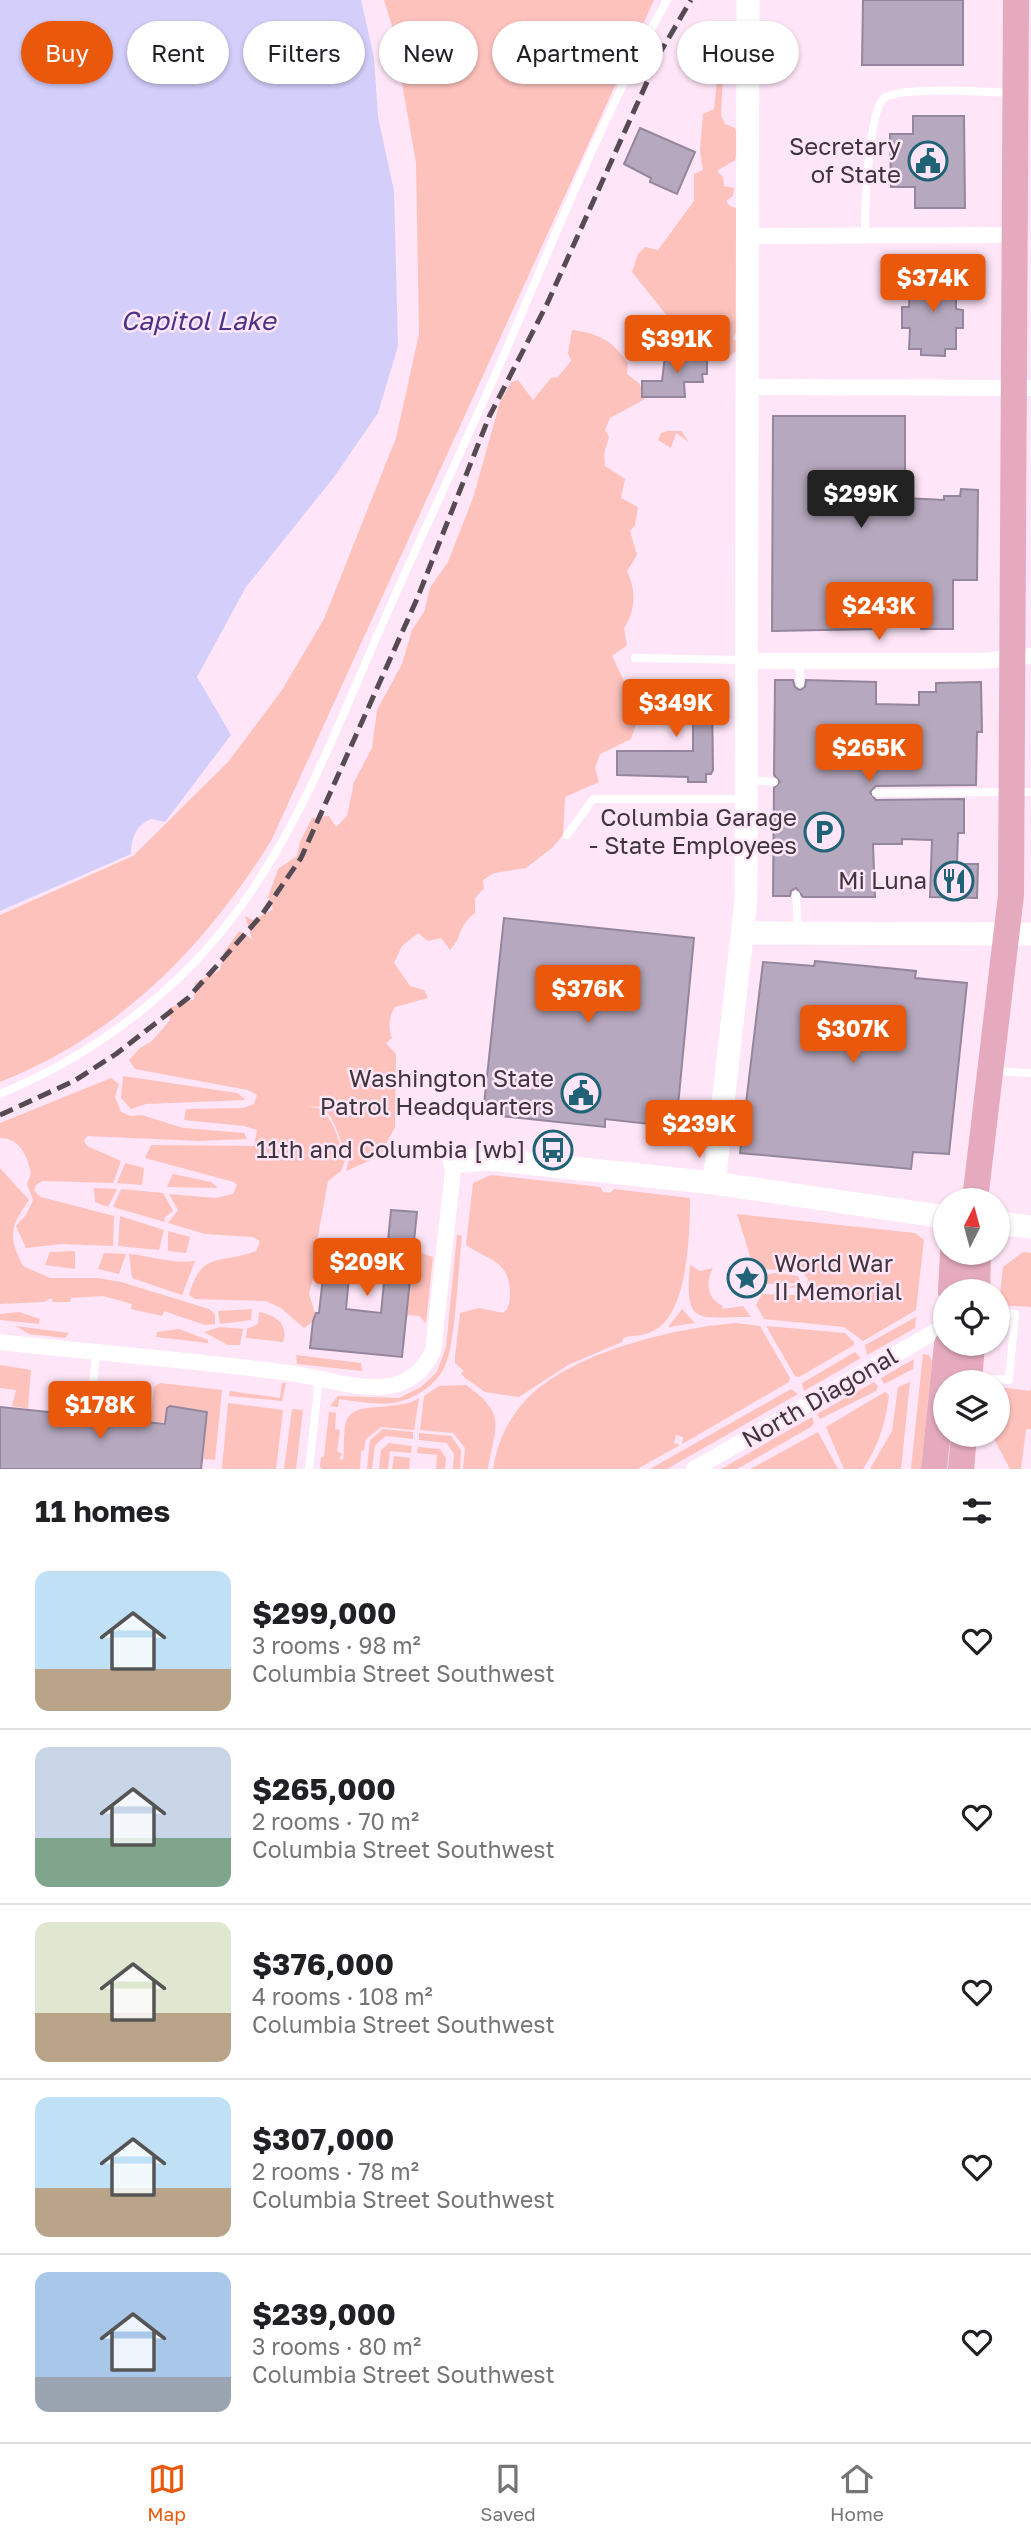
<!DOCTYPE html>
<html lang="en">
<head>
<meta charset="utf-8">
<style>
  :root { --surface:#fff; --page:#f6f6f6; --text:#202124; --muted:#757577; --line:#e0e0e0; --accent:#ea580c }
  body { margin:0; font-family:"Golos Text",sans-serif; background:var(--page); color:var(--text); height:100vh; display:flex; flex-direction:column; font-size:26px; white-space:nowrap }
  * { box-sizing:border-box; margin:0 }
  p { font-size:23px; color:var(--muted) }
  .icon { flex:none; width:38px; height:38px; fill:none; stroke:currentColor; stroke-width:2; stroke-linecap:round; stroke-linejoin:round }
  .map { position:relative; height:1469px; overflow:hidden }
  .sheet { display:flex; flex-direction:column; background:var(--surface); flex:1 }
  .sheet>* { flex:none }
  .top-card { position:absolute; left:21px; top:21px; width:990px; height:63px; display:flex; gap:14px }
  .needle { width:46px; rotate:6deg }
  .buttons { position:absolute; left:933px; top:1188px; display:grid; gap:14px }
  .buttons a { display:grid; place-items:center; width:77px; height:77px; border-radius:50%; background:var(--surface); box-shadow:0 2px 5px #0004; font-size:35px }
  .price { position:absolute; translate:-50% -60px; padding:0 16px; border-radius:7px; background:var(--accent); color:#fff; font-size:23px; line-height:46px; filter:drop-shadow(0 2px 4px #0008) }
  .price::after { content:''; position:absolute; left:50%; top:42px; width:21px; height:16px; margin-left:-10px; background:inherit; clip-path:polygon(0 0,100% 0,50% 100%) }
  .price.on { background:#222; color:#fff }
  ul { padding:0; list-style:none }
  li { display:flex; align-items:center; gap:21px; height:175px; padding:0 35px }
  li+li { border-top:2px solid var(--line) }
  li span { display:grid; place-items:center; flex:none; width:196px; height:140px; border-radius:14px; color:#555 }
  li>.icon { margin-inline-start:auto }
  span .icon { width:84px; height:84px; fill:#fffc; stroke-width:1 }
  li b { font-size:30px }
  h2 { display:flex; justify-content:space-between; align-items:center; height:84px; padding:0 35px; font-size:30px }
  .pill { padding:0 24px; border-radius:32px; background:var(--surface); box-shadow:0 2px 5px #0004; font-size:24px; line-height:63px }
  .pill.on { background:var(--accent); color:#fff }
  .tabs { display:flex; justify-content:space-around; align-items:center; height:98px; border-top:2px solid var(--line); background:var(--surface); font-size:19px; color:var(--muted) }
  .tabs a { display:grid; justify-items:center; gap:4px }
  .tabs .on { color:var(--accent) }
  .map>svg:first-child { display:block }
  .green { fill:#fec2bd }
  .water { fill:#d3cefa }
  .building { fill:#b6a8be; stroke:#94869c; stroke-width:2 }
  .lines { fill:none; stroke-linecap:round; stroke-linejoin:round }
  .lane { stroke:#fff; stroke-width:8 }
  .street { stroke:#fff; stroke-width:16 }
  .secondary { stroke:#fff; stroke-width:23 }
  .primary { stroke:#e5aabe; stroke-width:26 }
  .rail { stroke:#564a53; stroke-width:5; stroke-dasharray:14 7; stroke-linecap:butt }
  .labels { text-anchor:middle; stroke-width:5; stroke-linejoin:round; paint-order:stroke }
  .poi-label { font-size:24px; fill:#3f353c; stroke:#fee5f7; text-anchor:end }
  .street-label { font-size:24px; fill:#3f353c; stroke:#fee5f7 }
  .water-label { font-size:26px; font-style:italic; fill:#483486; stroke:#fee5f7 }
</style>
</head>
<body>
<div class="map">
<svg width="1031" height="1469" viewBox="0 0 1031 1469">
  <rect width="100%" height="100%" fill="#fee5f7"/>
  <!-- green -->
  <g class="green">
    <path d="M384 0H654L271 841C203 949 120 1034 0 1082V915L133 856 228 762 282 690 324 619 396 438 419 334 416 163 392 26Z"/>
    <path d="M722 34H725L721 115 725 124 735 128 739 140 735 160 717 171 723 177 724 186 734 188 733 196 726 201 730 206 744 211 742 299 736 317 739 327 733 339 739 342 738 350 724 360H712L703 345 676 335V327L632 272 638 254 645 247 658 250 694 201V174L703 170 700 150 703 114 714 109Z"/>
    <path d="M572 330C600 334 612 340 628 363L627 374 640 384 645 399 610 418 605 430 609 437 604 454 605 466 625 479 621 498 638 507 635 525 630 531 637 555 627 571C636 590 636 610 624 628L627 645 612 656 625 683V715L636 724 631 739 600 754 595 768 599 782 565 797 563 835 553 847 526 868 494 873 483 880 484 888 475 898V913C456 928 463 937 450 950L441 938 428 941 418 933 402 946 394 963 410 986 424 990 428 998 395 1007C389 1016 388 1029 392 1038L386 1043 396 1054 395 1127 380 1156 346 1171 349 1160C339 1141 338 1124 323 1107L308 1106 322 1109C338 1129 337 1138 345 1160L341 1171 328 1181 314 1258 316 1268 309 1294 317 1319 304 1328 281 1308 266 1301 195 1299 189 1295C202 1250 219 1265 256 1251L260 1241 253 1237 205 1234 168 1223 178 1210 169 1194 216 1198 233 1194 237 1185 234 1182 145 1158 151 1145 254 1146 257 1130 244 1126 184 1120 186 1109 243 1108 254 1104 257 1095 248 1090 135 1069 129 1060 140 1048 152 1041 170 1020 169 1008 194 999 195 983 220 970 224 952 239 931 252 939 245 916 253 920 273 909 268 897 278 869 297 856 300 842 312 818 329 816 336 827 347 816 354 782 372 748 377 710 402 664 412 630 424 612 430 588 448 562 473 498 500 402 511 382 518 380 533 400 551 378 558 377 571 361 568 353Z"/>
    <path d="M667 431H681L689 442 676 433 671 448 658 440 661 433Z"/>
    <path d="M123 1076 237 1093 246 1100 146 1104 131 1109 121 1098Z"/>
    <path d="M111 1078 119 1084 115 1097 121 1112 131 1116 142 1115 183 1128 244 1133 247 1139 199 1141 88 1136 84 1140 87 1146 121 1161 113 1183 42 1181 36 1185 34 1191 41 1197 114 1216 113 1246 61 1244 26 1248 16 1226 26 1215 33 1200 27 1184 31 1173C27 1156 20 1138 0 1138V1123Z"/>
    <path d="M125 1163 144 1168 142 1185 117 1183Z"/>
    <path d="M0 1168 29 1200C10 1227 8 1236 23 1266L50 1278H98L121 1282 209 1309 215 1314V1324L205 1325 164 1311 162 1316 131 1309 132 1304 103 1296 71 1298 70 1302H53L51 1298 44 1302 0 1304Z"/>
    <path d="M173 1174 211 1182 218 1188 167 1187Z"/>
    <path d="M491 1175 600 1187 603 1192 610 1193 614 1189 690 1198C690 1232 688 1308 658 1328 646 1337 636 1334 623 1338L622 1342 568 1365 519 1397 485 1392 464 1377 461 1373 464 1371 455 1363V1357L460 1313 479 1308 503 1313C510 1307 510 1301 510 1292 509 1260 488 1260 466 1245L473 1183Z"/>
    <path d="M94 1188 117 1189 108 1207 95 1202Z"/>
    <path d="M121 1189 163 1193 173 1211 164 1218 165 1222 113 1207Z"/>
    <path d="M737 1214 915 1233 924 1240 916 1310 863 1341 844 1327 764 1319 756 1305 762 1294 794 1295 806 1288 808 1279 801 1270 754 1269Z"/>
    <path d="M120 1216 164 1230 159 1250 118 1246Z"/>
    <path d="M168 1231 190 1237 186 1253 168 1251Z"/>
    <path d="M457 1235 462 1236C458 1267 456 1341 445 1366 436 1385 414 1400 393 1403 376 1405 357 1401 339 1399L338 1407 330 1406 338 1396 399 1398 421 1387 437 1372 446 1347Z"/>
    <path d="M75 1251V1269L45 1265 50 1252Z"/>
    <path d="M415 1251 433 1257 426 1323 419 1316 409 1315 405 1318Z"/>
    <path d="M1023 1252 1031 1253V1307L999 1305 1003 1267Z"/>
    <path d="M104 1253 126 1254 119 1274 98 1269Z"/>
    <path d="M129 1254C152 1256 172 1264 195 1261L182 1295 132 1278Z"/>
    <path d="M690 1265 700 1271 713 1268C705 1282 707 1299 723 1306L722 1309 743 1306 751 1317C699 1316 684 1329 690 1265Z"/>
    <path d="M775 1273 798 1276 801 1284 797 1288 780 1287 793 1286 798 1283 762 1284 754 1280 755 1277Z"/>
    <path d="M252 1309 251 1320 220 1324 218 1311Z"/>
    <path d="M682 1309 695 1323 668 1327Z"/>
    <path d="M19 1312 40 1319 39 1324 0 1320V1314Z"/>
    <path d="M259 1312C275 1315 289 1324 283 1342L246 1338 247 1329 258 1324Z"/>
    <path d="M916 1317 915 1328 867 1355 865 1345Z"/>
    <path d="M736 1323 760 1326 790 1378 789 1382 682 1444 683 1437 676 1435 674 1443 680 1445 637 1469H493C497 1444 507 1421 524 1402 568 1353 673 1328 736 1323Z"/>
    <path d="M16 1326 69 1333 65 1338 29 1334Z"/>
    <path d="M766 1326 845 1333 854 1342V1345L799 1377 795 1376Z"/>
    <path d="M220 1327 243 1329 240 1345H228L204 1332Z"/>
    <path d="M179 1329 208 1340V1343L156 1337 157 1332Z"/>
    <path d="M855 1352 861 1358 804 1391 802 1383Z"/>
    <path d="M923 1354 929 1355 932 1361 921 1469H911Z"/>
    <path d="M296 1355 361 1363 362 1371 297 1364Z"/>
    <path d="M914 1359 913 1369 884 1384 881 1378Z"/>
    <path d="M0 1365 31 1370 28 1409 12 1406 16 1390 0 1388Z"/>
    <path d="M874 1382 878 1386 876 1391 820 1419 817 1414Z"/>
    <path d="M910 1382 901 1469H870L892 1431 898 1387Z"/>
    <path d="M160 1383 222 1390 215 1460 203 1459 208 1412 167 1406 165 1422H150L154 1387Z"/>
    <path d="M282 1383H286L282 1401 229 1396 230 1391 280 1398Z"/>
    <path d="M466 1385C508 1415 495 1426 488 1469H463L465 1448 453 1433 420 1430 424 1396 439 1386Z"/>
    <path d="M1031 1386V1429H1026L1021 1469H1010L992 1435H998V1387L1030 1391Z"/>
    <path d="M791 1389 798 1394 667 1469H650Z"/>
    <path d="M885 1392 889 1395C886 1423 878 1446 863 1469H844L826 1427Z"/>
    <path d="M419 1398 414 1430 381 1427 366 1439 364 1450 361 1451 360 1469H322L320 1466 321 1458 324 1456 329 1412 336 1413 335 1429 340 1430 337 1451 342 1454 339 1459 343 1460C345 1448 342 1425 349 1416 360 1402 401 1411 419 1398Z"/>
    <path d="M228 1403 283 1410 276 1469H222Z"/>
    <path d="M292 1409 303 1410 296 1469H284Z"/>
    <path d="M812 1417 814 1423 811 1427 737 1469H721Z"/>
    <path d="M383 1429 413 1432V1439L386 1436 375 1445 372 1469H367L370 1440Z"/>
    <path d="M818 1432 838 1469H750L756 1466Z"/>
    <path d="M419 1433 451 1436 461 1450 460 1469H453L454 1454 447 1443 419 1440Z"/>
    <path d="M389 1443 412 1446 411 1453 390 1451 388 1469H379L381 1450Z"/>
    <path d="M418 1447 440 1449 446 1458 445 1469H436L437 1455 417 1453Z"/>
    <path d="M394 1456 410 1458 409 1469H392Z"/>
  </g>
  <!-- water -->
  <path class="water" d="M0 0H361L374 58 378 117 394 191 398 346 378 413 334 477 246 587 197 677 231 735 165 822 152 819C136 824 131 839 131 854L0 911Z"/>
  <!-- building -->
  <g class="building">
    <path d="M863 0H963V65H862Z"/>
    <path d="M913 116H964L965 208H915V187H891L890 134H913Z"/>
    <path d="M640 128 695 152 677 194 650 182 651 178 624 164Z"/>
    <path d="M922 272 945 273V280H956V309L963 310V328H956V349H945V356L921 355V349H909L910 328H902V307H909L910 279H922Z"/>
    <path d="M672 351 702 352V359H707V374H702L703 382H684L685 397H642V381H662L665 356Z"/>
    <path d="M773 416H905V498L944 500V496H960L961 489 978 490 977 580H953V629H921V621H876V629L772 631Z"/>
    <path d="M775 680H793L795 687 800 690 805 687 806 680 876 682V704L919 705V692H936V683L981 682 982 732H977L976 785 876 786 870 792 876 800 964 799V833H958L957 864H978L977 898 930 897 932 840 902 839V844H873L875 897H803L796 888 791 891 790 896H773L774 788 780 782 774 775Z"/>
    <path d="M650 686 706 689V697H712L713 770 711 774H706V782H688V777L617 775V751H693V718H690V713H649Z"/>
    <path d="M504 918 694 938 676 1127 605 1119V1127L483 1114Z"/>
    <path d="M815 961 916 971 915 978 967 983 949 1154 913 1152 911 1169 740 1153 763 962 814 966Z"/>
    <path d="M391 1210 417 1212 402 1357 310 1348 313 1321 316 1313H319L327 1242 352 1245 346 1309 381 1313Z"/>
    <path d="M170 1406 207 1412 201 1469H0V1407L165 1424 167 1408Z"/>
  </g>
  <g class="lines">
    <!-- lane -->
    <g class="lane">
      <path d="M865 235C865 211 868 112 884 98 901 86 988 92 1013 93"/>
      <path d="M635 658 745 660"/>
      <path d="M799 661 800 683"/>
      <path d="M750 780 774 782"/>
      <path d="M876 793 1031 792"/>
      <path d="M567 835 593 799H745"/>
      <path d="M796 895 798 930"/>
      <path d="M994 1071 1031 1073"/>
      <path d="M0 1094C94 1055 181 990 241 906 304 819 342 715 385 618 426 525 470 434 510 341 559 226 606 110 667 0"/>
      <path d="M972 1377 1009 1380 1015 1314 998 1312"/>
      <path d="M93 1385 96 1353"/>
      <path d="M309 1469 319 1379"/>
    </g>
    <!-- street -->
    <g class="street">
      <path d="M746 236 1016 235"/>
      <path d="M746 387 1031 388"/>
      <path d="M748 661H983L1031 656"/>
      <path d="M0 1342C96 1353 193 1360 289 1373 320 1377 357 1391 390 1386 411 1382 424 1370 433 1351L454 1162"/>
      <path d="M694 1469 945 1326"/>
    </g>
    <!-- secondary -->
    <g class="secondary">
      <path d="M745 933 1031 934"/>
      <path d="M454 1162 488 1159 714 1183 945 1217"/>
      <path d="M714 1183 746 900 748 0"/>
      <path d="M998 1223 1031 1227"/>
    </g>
    <!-- primary -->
    <g class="primary">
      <path d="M975 1200 1011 895 1016 0"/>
      <path d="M951 1292 953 1253"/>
      <path d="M977 1292 978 1253"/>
      <path d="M969 1382 972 1344"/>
      <path d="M934 1469 947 1344"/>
      <path d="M961 1469 964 1435"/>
    </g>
    <!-- rail -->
    <path class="rail" d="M0 1115 74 1081 116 1054 188 998 261 916 301 858 417 599 489 417 547 304 661 51 691 0"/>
  </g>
  <!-- icons -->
  <defs>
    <symbol id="civic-ring" viewBox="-11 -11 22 22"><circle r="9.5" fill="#fee5f7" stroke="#206376" stroke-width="1.5"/><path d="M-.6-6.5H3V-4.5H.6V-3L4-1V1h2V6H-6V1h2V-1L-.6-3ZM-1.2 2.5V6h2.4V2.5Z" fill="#206376"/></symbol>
    <symbol id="parking-ring" viewBox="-11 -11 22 22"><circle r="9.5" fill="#fee5f7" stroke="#206376" stroke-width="1.5"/><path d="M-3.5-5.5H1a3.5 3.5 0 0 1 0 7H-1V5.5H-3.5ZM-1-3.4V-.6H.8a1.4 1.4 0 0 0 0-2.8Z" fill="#206376"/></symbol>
    <symbol id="restaurant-ring" viewBox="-11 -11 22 22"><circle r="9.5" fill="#fee5f7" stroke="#206376" stroke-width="1.5"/><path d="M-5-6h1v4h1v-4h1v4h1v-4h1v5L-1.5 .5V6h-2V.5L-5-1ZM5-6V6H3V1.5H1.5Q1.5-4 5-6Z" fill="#206376"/></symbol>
    <symbol id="bus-ring" viewBox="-11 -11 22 22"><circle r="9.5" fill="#fee5f7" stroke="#206376" stroke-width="1.5"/><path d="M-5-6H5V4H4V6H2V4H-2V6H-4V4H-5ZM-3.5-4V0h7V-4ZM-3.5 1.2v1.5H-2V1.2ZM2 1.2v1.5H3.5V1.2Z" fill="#206376"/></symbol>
    <symbol id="sight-ring" viewBox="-11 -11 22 22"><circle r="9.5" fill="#fee5f7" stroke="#206376" stroke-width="1.5"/><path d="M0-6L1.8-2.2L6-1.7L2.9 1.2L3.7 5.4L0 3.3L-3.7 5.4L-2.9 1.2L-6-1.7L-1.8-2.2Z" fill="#206376"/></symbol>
  </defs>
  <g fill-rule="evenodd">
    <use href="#civic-ring" x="906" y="139" width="44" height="44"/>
    <use href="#parking-ring" x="802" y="810" width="44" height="44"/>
    <use href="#restaurant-ring" x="932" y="859" width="44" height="44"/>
    <use href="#civic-ring" x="559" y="1071" width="44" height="44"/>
    <use href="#bus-ring" x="531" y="1128" width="44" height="44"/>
    <use href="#sight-ring" x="725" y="1256" width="44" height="44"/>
  </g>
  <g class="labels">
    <!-- poi labels -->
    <g class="poi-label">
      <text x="901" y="155">Secretary<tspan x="901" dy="28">of State</tspan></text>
      <text x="797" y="826">Columbia Garage<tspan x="797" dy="28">- State Employees</tspan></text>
      <text x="927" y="889">Mi Luna</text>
      <text x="554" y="1087">Washington State<tspan x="554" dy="28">Patrol Headquarters</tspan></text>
      <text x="526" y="1158">11th and Columbia [wb]</text>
      <text x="774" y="1272" text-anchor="start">World War<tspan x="774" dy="28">II Memorial</tspan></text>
    </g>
    <!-- street labels -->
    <g class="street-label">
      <text transform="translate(820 1398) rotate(-30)" y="8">North Diagonal</text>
    </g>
    <!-- water labels -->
    <g class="water-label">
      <text x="198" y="330">Capitol Lake</text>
    </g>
  </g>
</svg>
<div class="buttons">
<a><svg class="needle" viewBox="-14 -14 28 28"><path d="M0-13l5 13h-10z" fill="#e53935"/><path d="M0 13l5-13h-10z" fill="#757577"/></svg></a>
<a><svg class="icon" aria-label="locate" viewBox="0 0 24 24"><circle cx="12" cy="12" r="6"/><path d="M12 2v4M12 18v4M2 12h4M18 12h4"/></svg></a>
<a><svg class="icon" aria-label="layers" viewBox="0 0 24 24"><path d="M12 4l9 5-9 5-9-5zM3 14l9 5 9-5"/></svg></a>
</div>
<b class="price" style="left:933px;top:314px">$374K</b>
<b class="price" style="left:677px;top:375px">$391K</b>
<b class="price on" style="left:861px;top:530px">$299K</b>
<b class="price" style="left:879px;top:642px">$243K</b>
<b class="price" style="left:676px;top:739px">$349K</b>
<b class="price" style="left:869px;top:784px">$265K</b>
<b class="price" style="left:588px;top:1025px">$376K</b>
<b class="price" style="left:853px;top:1065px">$307K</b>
<b class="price" style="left:699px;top:1160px">$239K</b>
<b class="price" style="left:367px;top:1298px">$209K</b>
<b class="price" style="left:100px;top:1441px">$178K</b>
<div class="top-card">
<a class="pill on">Buy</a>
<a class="pill">Rent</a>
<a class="pill">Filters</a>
<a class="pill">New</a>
<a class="pill">Apartment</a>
<a class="pill">House</a>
</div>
</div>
<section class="sheet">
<h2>11 homes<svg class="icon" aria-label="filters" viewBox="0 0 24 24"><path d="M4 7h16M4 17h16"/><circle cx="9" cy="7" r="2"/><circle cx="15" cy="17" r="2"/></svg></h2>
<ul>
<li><span style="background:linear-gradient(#bfe0f5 70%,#b9a48a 0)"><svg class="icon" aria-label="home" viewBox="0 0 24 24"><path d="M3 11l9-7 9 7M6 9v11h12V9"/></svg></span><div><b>$299,000</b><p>3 rooms · 98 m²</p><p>Columbia Street Southwest</p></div><svg class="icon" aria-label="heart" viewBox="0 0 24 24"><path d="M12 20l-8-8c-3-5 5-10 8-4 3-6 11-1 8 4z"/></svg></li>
<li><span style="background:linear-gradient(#c9d6e8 65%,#7fa58c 0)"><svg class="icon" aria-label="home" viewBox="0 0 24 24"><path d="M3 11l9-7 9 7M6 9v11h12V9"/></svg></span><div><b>$265,000</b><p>2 rooms · 70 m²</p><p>Columbia Street Southwest</p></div><svg class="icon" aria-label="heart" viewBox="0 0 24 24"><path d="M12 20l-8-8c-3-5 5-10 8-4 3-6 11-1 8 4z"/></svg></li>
<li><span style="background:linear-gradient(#dfe7d0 65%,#b9a48a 0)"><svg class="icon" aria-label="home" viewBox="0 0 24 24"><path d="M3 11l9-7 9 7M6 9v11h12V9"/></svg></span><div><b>$376,000</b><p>4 rooms · 108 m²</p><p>Columbia Street Southwest</p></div><svg class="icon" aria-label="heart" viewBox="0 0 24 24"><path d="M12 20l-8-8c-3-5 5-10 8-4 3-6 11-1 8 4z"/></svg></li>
<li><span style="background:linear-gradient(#bfe0f5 65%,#b9a48a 0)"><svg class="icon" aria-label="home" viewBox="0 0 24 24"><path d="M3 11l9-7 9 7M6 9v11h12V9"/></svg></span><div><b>$307,000</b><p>2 rooms · 78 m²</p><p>Columbia Street Southwest</p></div><svg class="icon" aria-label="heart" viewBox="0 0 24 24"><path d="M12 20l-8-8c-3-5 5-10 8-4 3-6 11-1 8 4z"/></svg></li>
<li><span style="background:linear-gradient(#a9c7e8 75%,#9aa5b1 0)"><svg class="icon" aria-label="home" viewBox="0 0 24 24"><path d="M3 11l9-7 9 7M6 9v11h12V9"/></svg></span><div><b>$239,000</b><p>3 rooms · 80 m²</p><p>Columbia Street Southwest</p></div><svg class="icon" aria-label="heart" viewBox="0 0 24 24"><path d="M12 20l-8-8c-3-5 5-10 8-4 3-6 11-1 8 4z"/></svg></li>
</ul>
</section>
<nav class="tabs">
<a class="on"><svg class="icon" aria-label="map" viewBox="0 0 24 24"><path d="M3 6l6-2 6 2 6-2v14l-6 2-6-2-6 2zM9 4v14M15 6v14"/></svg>Map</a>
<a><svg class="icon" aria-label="saved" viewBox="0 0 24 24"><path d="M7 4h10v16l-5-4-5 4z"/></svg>Saved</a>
<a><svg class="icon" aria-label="home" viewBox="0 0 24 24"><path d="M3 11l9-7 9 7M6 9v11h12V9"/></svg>Home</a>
</nav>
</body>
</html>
